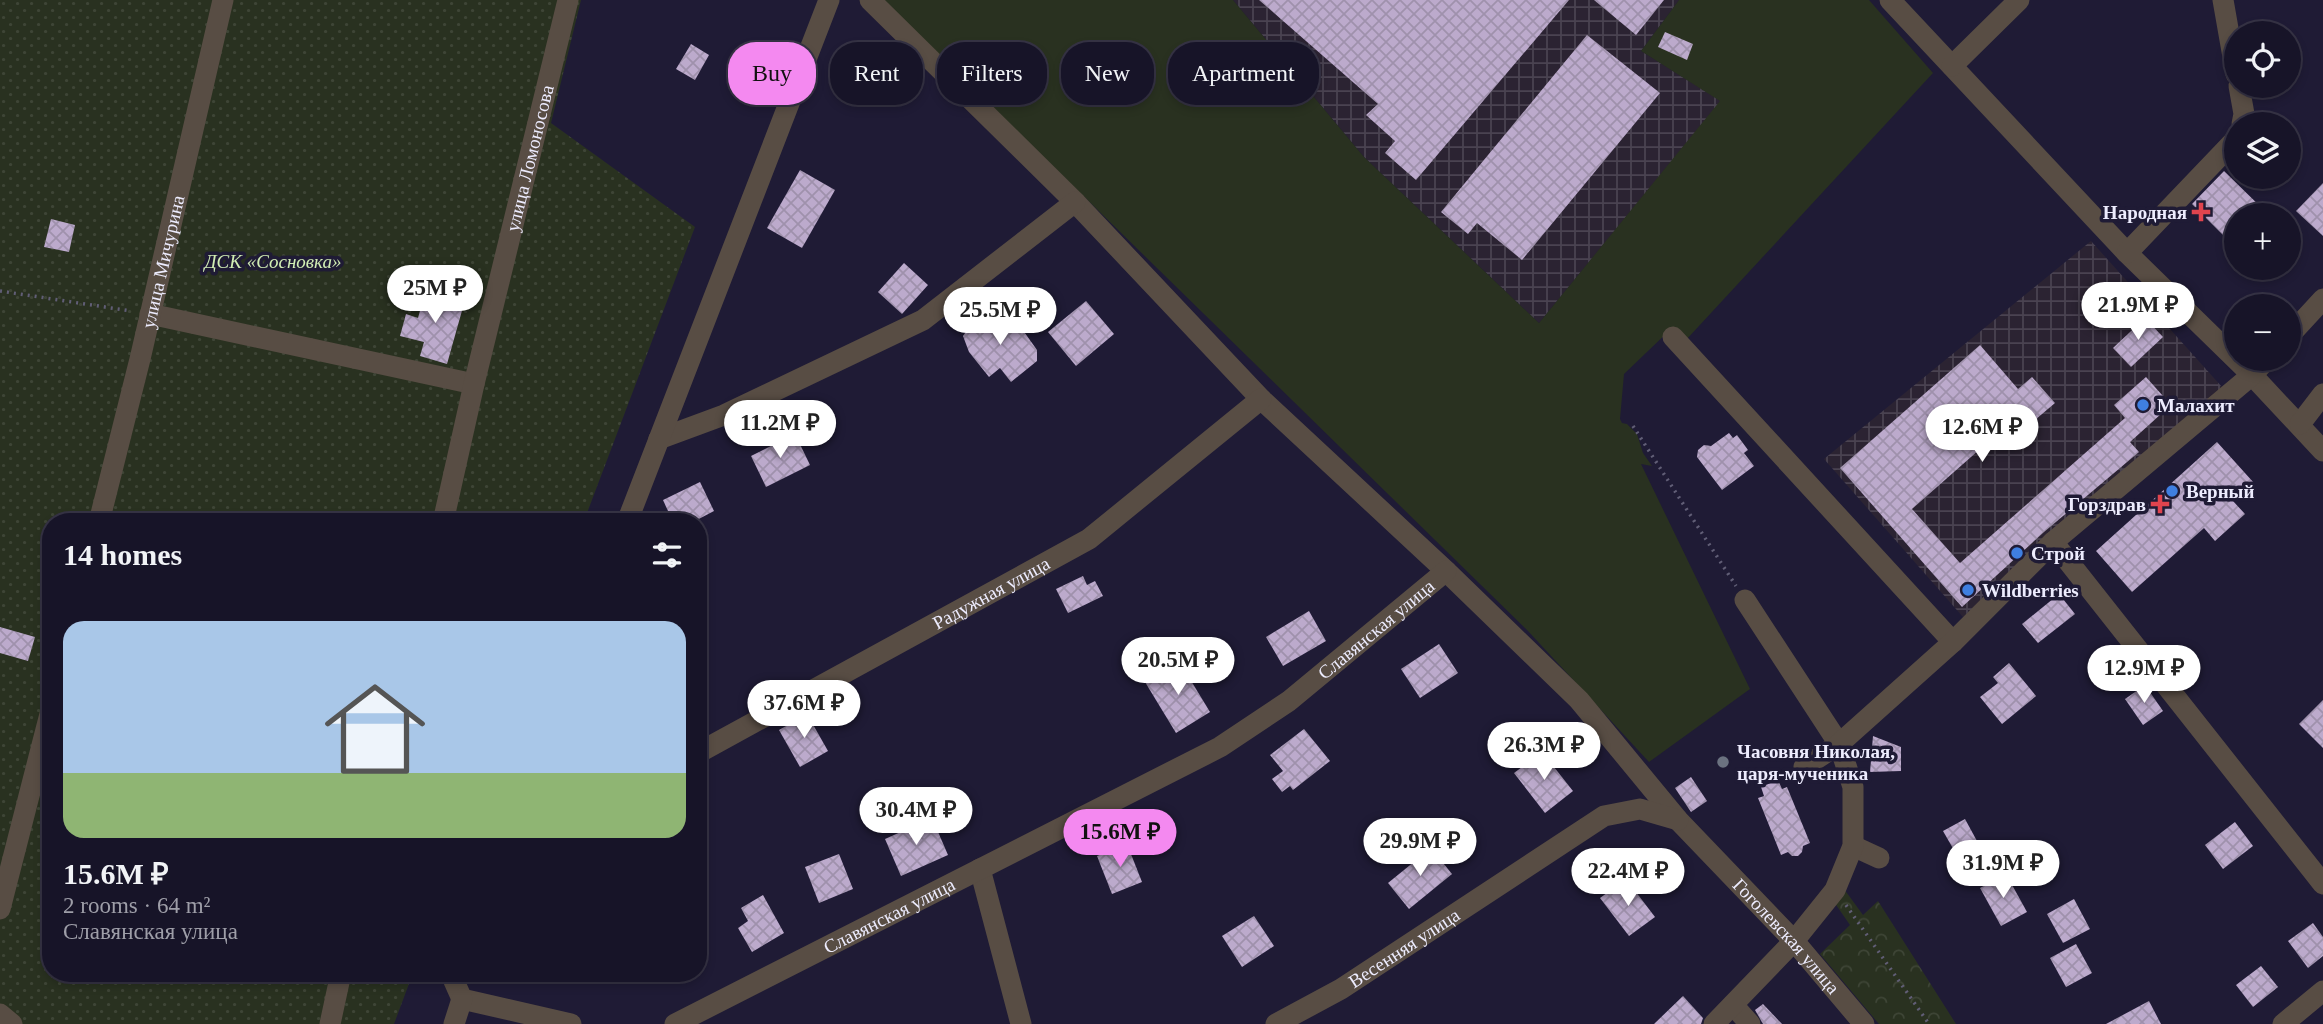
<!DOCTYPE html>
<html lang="en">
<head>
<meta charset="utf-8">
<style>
  :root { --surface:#171428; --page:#201d30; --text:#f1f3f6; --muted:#9e9ea8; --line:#363345; --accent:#f489f0 }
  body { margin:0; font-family:"Times New Roman",serif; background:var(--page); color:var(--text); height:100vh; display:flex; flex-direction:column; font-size:26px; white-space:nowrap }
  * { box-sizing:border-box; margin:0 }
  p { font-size:23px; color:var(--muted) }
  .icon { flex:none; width:38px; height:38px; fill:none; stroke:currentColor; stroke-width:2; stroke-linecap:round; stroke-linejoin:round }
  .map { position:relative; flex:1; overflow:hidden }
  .side { position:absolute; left:42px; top:513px; width:665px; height:469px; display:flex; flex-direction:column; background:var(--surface); border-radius:28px; box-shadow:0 4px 10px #0003,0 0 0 2px var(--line) }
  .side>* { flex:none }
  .banner { position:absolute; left:728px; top:42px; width:665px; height:63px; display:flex; gap:14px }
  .buttons { position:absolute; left:2224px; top:21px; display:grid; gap:14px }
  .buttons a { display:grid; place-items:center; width:77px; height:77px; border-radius:50%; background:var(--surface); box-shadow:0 4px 10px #0003,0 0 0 2px var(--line); font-size:35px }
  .price { position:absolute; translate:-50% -60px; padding:0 16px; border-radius:24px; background:#fff; color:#222; font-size:23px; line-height:46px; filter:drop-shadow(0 2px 4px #0008) }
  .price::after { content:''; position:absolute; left:50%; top:42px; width:21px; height:16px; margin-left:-10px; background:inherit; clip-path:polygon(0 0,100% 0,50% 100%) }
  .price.current { background:var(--accent); color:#111 }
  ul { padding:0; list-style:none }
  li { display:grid; align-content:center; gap:14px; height:371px; padding:0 21px }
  li span { display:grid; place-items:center; height:217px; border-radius:21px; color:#555 }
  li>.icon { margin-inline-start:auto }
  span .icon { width:126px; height:126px; fill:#fffc; stroke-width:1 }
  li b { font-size:30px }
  h2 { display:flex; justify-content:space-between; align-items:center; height:84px; padding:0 21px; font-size:30px }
  .chip { padding:0 24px; border-radius:28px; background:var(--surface); box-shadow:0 4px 10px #0003,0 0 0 2px var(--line); font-size:24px; line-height:63px }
  .chip.current { background:var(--accent); color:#111 }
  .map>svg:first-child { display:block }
  .industrial { fill:url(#industrial-grid) }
  .grass { fill:#293120 }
  .forest { fill:url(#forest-crowns) }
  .garden { fill:url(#garden-dots) }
  .building { fill:url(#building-cross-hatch) }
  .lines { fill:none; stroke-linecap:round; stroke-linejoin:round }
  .path { stroke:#615e76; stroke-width:3.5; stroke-dasharray:2 5; stroke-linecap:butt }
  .minor { stroke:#584d44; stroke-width:21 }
  .health-dot { fill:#e0444e; stroke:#1f1b35; stroke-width:2.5 }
  .shop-dot { fill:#3f7fe0; stroke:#1f1b35; stroke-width:2.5 }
  .worship-dot { fill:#6b7280; stroke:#1f1b35; stroke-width:2.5 }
  .labels { text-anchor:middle; stroke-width:7; stroke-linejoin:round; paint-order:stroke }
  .street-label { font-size:19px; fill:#edecfe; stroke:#1f1b35 }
  .poi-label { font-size:19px; font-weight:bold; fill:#edecfe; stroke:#1f1b35; text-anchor:start }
  .park-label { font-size:19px; font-style:italic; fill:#d1edb4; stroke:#1f1b35 }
</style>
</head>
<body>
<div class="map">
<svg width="2323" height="1024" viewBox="0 0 2323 1024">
  <defs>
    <pattern id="industrial-grid" width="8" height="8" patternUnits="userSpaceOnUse" patternTransform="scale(1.75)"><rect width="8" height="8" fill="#2b2332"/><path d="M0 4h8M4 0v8" fill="none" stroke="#4a4351"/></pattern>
    <pattern id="forest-crowns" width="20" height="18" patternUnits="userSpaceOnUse" patternTransform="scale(1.75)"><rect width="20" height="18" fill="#293120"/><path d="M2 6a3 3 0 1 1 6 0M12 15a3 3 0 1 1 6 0" fill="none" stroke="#3e4536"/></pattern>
    <pattern id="garden-dots" width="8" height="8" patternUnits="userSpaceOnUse" patternTransform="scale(1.75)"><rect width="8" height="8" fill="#293120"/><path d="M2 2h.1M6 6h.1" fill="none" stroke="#3e4536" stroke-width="1.8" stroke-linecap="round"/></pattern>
    <pattern id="building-cross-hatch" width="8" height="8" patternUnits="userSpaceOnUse" patternTransform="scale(1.75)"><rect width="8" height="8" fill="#bcaacc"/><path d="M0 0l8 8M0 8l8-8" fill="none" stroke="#9f91ac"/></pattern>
  </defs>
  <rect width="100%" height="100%" fill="#1f1b35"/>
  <!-- industrial -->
  <g class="industrial">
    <path d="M1233 0H1679L1641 51 1721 101 1539 323 1364 157Z"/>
    <path d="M2091 241 2222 387 1963 617 1824 459Z"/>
  </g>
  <!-- grass -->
  <path class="grass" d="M883 0H1233L1364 157 1539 323 1720 101 1641 51 1679 0H1869L1933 73 1686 340 1671 329 1624 374 1620 419 1622 423 1627 424 1637 434 1643 453 1652 466 1641 464 1750 689 1649 762 1528 631Z"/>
  <!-- forest -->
  <path class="forest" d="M1844 889 1863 915 1878 901 1956 1024H1879L1820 954 1850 925 1832 899Z"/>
  <!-- garden -->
  <path class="garden" d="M0 0H581L551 123 695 227 584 521 51 522V973H413L394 1024H0Z"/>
  <!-- building -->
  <g class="building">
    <path d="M1259 0H1569L1416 180 1385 153 1395 141 1366 115 1378 104Z"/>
    <path d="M1594 0H1664L1636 35Z"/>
    <path d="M1665 32 1693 44 1687 60 1658 47Z"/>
    <path d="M1587 35 1660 93 1522 260 1477 223 1468 234 1441 212Z"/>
    <path d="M691 44 709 55 695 80 676 69Z"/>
    <path d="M800 170 835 190 802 248 767 228Z"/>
    <path d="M2224 171 2269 215H2236V248L2192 204Z"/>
    <path d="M2323 183V236L2296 211Z"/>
    <path d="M51 219 75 225 69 252 44 247Z"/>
    <path d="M904 263 928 285 902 314 878 292Z"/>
    <path d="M426 289 465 300 447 364 420 356 424 342 400 336 406 314 418 318Z"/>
    <path d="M1086 301 1114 334 1076 366 1048 332Z"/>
    <path d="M994 313 1004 327 1015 319 1037 350V361L1011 382 1000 368 989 377 969 352 963 336 977 315 985 319Z"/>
    <path d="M2145 318 2163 337 2131 367 2113 348Z"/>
    <path d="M1980 345 2018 389 2032 377 2055 403 2022 431 2013 420 1912 509 1960 563 2125 418 2114 405 2146 377 2171 405 2130 442 2139 452 2044 532 1962 607 1840 468Z"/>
    <path d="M1729 433 1733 438 1737 435 1748 450 1744 453 1754 466 1722 490 1697 457 1698 450 1704 445 1711 446Z"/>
    <path d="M795 434 810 465 766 487 751 456Z"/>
    <path d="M2217 442 2254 483 2233 501 2245 514 2215 541 2204 528 2132 592 2096 551Z"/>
    <path d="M700 482 714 511 693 522H673L663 500Z"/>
    <path d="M1083 576 1087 585 1095 581 1103 596 1068 613 1056 589Z"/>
    <path d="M2059 594 2075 614 2038 643 2022 624Z"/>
    <path d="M1309 611 1326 641 1283 666 1266 637Z"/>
    <path d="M0 627 35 637 28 661 0 653Z"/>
    <path d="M1439 644 1458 673 1420 698 1401 669Z"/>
    <path d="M1179 661 1210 712 1176 733 1145 682Z"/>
    <path d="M2009 663 2036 696 2002 724 1980 697 1998 683 1993 677Z"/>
    <path d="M2145 685 2163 711 2143 725 2125 699Z"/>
    <path d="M2323 700V748L2299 724Z"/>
    <path d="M807 714 828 751 800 767 779 730Z"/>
    <path d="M1304 729 1330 761 1293 790 1290 786 1282 792 1272 779 1283 771 1270 755Z"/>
    <path d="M1873 736 1901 747V771L1870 772Z"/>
    <path d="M1542 752 1573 791 1545 813 1514 773Z"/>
    <path d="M1691 777 1707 801 1691 812 1675 788Z"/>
    <path d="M1778 780 1782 789 1787 787 1810 843 1803 846 1802 852 1798 856H1792L1788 852 1781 855 1758 798 1764 796 1761 787Z"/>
    <path d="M932 818 948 855 901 876 885 839Z"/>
    <path d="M1965 819 1977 841 1955 852 1943 831Z"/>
    <path d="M2235 822 2253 846 2223 869 2205 845Z"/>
    <path d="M1127 844 1142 882 1112 894 1097 856Z"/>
    <path d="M1431 848 1452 874 1409 909 1388 883Z"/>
    <path d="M839 854 853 889 819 903 805 867Z"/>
    <path d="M2006 874 2027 912 2001 926 1980 888Z"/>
    <path d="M1626 879 1655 917 1629 936 1600 898Z"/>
    <path d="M763 895 784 933 752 952 738 928 748 921 741 908Z"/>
    <path d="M2074 899 2090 929 2063 943 2047 914Z"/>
    <path d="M1254 916 1274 946 1242 967 1222 936Z"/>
    <path d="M2313 923 2323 937V956L2308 968 2288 941Z"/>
    <path d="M2076 944 2092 973 2066 987 2050 958Z"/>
    <path d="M2261 966 2278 987 2253 1007 2236 985Z"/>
    <path d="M1683 996 1703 1018 1701 1024H1654Z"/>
    <path d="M2149 1001 2161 1024H2106Z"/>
    <path d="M1763 1004 1782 1024H1763L1755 1010Z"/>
  </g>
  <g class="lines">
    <!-- path -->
    <g class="path">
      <path d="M0 291 131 311"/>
      <path d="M1633 426 1736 586"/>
      <path d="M1846 905 1929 1024"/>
    </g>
    <!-- minor -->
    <g class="minor">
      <path id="s1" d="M870 0 1075 202 1261 399 1446 571 1579 700 1678 820 1794 941 1864 1024"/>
      <path d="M1890 0 2127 253 2252 375 2323 451"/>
      <path d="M2223 0 2236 74"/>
      <path d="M1952 66 2019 0"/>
      <path d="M2239 86 2244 114 2242 124"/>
      <path d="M2127 253 2236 139"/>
      <path d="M150 314 474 384"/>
      <path d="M2289 336 2323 299"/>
      <path d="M1673 337 1953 642"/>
      <path d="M2300 424 2323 394"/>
      <path d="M659 439 724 415 923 320 1075 202"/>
      <path id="s2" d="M99 522 140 359 223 0"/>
      <path id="s3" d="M443 522 474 384 568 0"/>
      <path d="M627 522 829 0"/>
      <path d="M2053 542 2323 884"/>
      <path d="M1745 600 1839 744 1804 767"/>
      <path id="s4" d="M698 753 1089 539 1261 399"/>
      <path d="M1853 846 1879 858"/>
      <path d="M980 869 1021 1024"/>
      <path d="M0 909 51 710"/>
      <path d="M454 973V981L462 999 571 1024"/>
      <path d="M1733 1005 1750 1024"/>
      <path d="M0 1014 12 1024"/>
      <path d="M330 1024 341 973"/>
      <path d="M454 1024 462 999"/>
      <path id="s5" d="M675 1024 1220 747 1289 701 1446 571"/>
      <path id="s6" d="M1276 1024 1341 989 1604 816 1640 809 1678 820"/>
      <path d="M1714 1024 1794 941 1835 890 1853 846V787L1839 744 1953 642 2053 542 2252 375 2267 359"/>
      <path d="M2283 1024 2323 991"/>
    </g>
  </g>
  <!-- markers -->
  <g class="health-dot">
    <path d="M2197.5 201.5h7v7h7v7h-7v7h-7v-7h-7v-7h7z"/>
    <path d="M2156.5 493.5h7v7h7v7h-7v7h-7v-7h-7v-7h7z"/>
  </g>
  <g class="shop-dot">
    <circle cx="2143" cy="405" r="7"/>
    <circle cx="2172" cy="491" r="7"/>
    <circle cx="2017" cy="553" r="7"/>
    <circle cx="1968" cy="590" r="7"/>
  </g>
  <circle class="worship-dot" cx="1723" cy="762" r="7"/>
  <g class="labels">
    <!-- street labels -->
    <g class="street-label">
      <text dy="7" stroke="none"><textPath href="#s3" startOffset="374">улица Ломоносова</textPath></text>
      <text dy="7" stroke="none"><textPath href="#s2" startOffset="268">улица Мичурина</textPath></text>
      <text dy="7" stroke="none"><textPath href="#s4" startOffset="334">Радужная улица</textPath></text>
      <text dy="7" stroke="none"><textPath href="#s5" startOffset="807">Славянская улица</textPath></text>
      <text dy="7" stroke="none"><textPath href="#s5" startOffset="240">Славянская улица</textPath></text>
      <text dy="7" stroke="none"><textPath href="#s1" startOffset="1311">Гоголевская улица</textPath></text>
      <text dy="7" stroke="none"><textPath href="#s6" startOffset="149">Весенняя улица</textPath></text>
    </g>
    <!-- poi labels -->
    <g class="poi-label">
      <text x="2187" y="219" text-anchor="end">Народная</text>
      <text x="2157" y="412">Малахит</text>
      <text x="2186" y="498">Верный</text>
      <text x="2146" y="511" text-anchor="end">Горздрав</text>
      <text x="2031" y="560">Строй</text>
      <text x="1982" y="597">Wildberries</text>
      <text x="1737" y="758">Часовня Николая,<tspan x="1737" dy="22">царя-мученика</tspan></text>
    </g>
    <!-- park labels -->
    <g class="park-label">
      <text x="273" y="268">ДСК «Сосновка»</text>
    </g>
  </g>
</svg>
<div class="buttons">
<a><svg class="icon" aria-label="locate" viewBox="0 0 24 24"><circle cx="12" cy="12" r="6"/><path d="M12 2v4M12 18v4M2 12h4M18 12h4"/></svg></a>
<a><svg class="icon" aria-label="layers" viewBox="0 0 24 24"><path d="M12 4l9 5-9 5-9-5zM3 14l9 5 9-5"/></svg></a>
<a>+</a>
<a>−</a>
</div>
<b class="price" style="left:435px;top:325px">25M ₽</b>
<b class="price" style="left:2138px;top:342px">21.9M ₽</b>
<b class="price" style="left:1000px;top:347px">25.5M ₽</b>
<b class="price" style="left:780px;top:460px">11.2M ₽</b>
<b class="price" style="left:1982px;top:464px">12.6M ₽</b>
<b class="price" style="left:1178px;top:697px">20.5M ₽</b>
<b class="price" style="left:2144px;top:705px">12.9M ₽</b>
<b class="price" style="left:804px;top:740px">37.6M ₽</b>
<b class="price" style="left:1544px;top:782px">26.3M ₽</b>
<b class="price" style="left:916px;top:847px">30.4M ₽</b>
<b class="price current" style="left:1120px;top:869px">15.6M ₽</b>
<b class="price" style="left:1420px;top:878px">29.9M ₽</b>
<b class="price" style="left:2003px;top:900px">31.9M ₽</b>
<b class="price" style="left:1628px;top:908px">22.4M ₽</b>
<div class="banner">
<a class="chip current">Buy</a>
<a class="chip">Rent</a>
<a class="chip">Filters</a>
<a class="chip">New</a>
<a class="chip">Apartment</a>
</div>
<section class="side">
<h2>14 homes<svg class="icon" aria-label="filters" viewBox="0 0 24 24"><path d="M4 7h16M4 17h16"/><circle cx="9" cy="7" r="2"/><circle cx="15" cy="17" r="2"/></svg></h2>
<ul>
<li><span style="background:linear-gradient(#a9c7e8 70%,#8fb573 0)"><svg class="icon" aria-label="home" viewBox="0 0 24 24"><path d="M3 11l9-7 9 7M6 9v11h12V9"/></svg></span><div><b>15.6M ₽</b><p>2 rooms · 64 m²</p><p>Славянская улица</p></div></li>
</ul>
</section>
</div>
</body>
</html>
